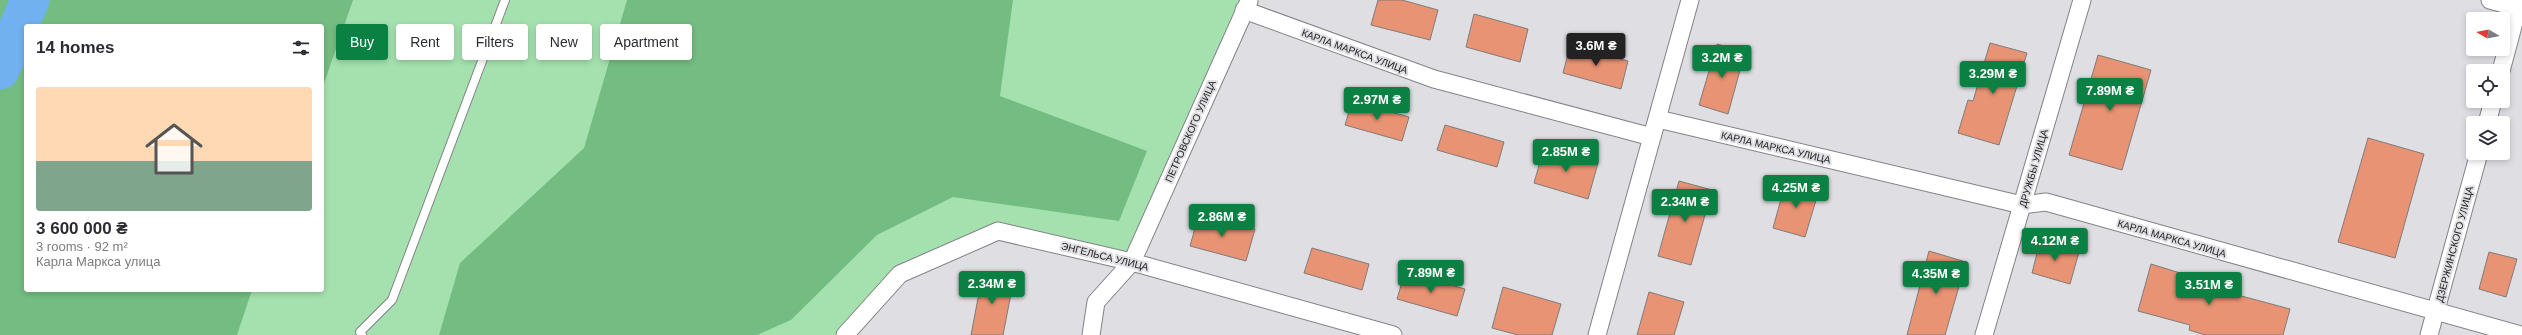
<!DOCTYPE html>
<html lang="en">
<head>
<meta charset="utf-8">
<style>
  :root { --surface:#fff; --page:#f7f7f7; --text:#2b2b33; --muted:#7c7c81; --accent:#0b8043 }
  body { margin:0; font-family:Arial,sans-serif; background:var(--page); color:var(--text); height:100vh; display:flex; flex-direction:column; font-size:15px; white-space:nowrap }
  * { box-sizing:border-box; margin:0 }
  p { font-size:13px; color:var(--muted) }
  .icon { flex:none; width:22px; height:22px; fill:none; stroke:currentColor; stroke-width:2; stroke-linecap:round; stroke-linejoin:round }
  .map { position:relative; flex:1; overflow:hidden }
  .details { position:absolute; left:24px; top:24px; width:300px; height:268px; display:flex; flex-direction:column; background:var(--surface); border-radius:4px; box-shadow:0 2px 6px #0003 }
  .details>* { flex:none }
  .banner { position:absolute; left:336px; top:24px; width:380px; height:36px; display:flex; gap:8px }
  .needle { width:26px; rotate:279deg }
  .controls { position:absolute; left:2466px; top:12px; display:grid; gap:8px }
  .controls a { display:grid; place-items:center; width:44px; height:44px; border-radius:4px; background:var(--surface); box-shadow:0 2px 6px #0003; font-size:20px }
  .price { position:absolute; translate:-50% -34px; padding:0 9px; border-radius:4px; background:var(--accent); color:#fff; font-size:13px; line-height:26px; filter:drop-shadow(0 1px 2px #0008) }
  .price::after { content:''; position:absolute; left:50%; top:24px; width:12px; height:9px; margin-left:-6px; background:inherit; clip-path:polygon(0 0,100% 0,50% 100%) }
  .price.active { background:#222; color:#fff }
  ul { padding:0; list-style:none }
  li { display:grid; align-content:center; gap:8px; height:212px; padding:0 12px }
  li span { display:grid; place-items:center; height:124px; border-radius:4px; color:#555 }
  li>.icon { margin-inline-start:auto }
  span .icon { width:72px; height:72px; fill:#fffc; stroke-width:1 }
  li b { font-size:17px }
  h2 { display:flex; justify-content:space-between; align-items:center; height:48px; padding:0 12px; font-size:17px }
  .chip { padding:0 14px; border-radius:4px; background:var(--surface); box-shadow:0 2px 6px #0003; font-size:14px; line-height:36px }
  .chip.active { background:var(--accent); color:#fff }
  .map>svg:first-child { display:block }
  .green { fill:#a5e1af; fill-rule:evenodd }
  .forest { fill:#74bd82 }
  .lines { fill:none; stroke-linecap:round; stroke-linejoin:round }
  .river { stroke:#71b1ef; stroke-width:39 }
  .building { fill:#e89373; stroke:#807b79 }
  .service-casing { stroke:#838387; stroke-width:10 }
  .minor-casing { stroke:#838387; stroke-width:19 }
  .service { stroke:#fff; stroke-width:8 }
  .minor { stroke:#fff; stroke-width:17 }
  .labels { text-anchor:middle; stroke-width:4; stroke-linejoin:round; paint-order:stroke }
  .street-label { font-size:10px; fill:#1c1b1d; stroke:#dfdee3 }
</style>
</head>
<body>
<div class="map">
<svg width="2522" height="335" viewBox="0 0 2522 335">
  <rect width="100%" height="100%" fill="#dfdee3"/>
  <!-- green -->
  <path class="green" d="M0 0H1249L1132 262 998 231 900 274 845 335H0ZM26 26H322V290H26Z"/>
  <!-- forest -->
  <g class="forest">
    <path d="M0 0H353L322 89V26H26V290H252L237 335H0Z"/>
    <path d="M627 0H1013L1000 96 1147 151 1119 221 953 197 877 235 791 320 757 335H439L460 263 584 148Z"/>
  </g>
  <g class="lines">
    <!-- river -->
    <path class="river" d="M0 70 30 0"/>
  </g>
  <!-- building -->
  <g class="building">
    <path d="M1378 0H1402L1438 10 1430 40 1371 25Z"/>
    <path d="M1474 14 1528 29 1520 62 1466 47Z"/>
    <path d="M1990 43 2027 53 1999 145 1958 133 1968 100 1973 101Z"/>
    <path d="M1717 44 1745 52 1728 114 1699 105Z"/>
    <path d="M1570 46 1628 61 1621 89 1563 73Z"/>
    <path d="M2098 55 2151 70 2122 170 2069 155Z"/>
    <path d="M1352 101 1409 117 1402 141 1345 125Z"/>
    <path d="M1445 125 1504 142 1497 167 1437 150Z"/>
    <path d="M2368 138 2424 154 2395 258 2338 242Z"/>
    <path d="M1544 148 1598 163 1588 199 1534 183Z"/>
    <path d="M1679 181 1712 190 1691 265 1658 256Z"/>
    <path d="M1786 181 1819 190 1805 237 1773 228Z"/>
    <path d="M1199 214 1255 229 1246 261 1190 246Z"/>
    <path d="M2040 241 2079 252 2070 284 2032 273Z"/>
    <path d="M1312 248 1369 264 1362 290 1304 273Z"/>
    <path d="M1929 251 1966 262 1945 335H1907Z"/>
    <path d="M2489 252 2517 259 2506 297 2479 289Z"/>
    <path d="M2151 264 2235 290 2234 294 2290 309 2283 335H2205L2189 330 2190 325 2138 311Z"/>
    <path d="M983 272 1014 278 1003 335H971Z"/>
    <path d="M1405 272 1465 289 1457 316 1397 299Z"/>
    <path d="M1503 287 1561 304 1552 335H1518L1492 328Z"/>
    <path d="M1649 292 1684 302 1674 335H1637Z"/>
  </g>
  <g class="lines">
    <defs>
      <path id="service" d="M362 335 360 332 392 300 505 0"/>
      <g id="minor">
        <path d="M2490 0 2522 9"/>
        <path d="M1244 10 1434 79 1652 137"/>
        <path d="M2501 71 2520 0"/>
        <path d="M1658 119 2022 205 2046 202 2521 335"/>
        <path d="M2487 123 2493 101"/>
        <path d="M845 335 900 274 998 231 1132 262 1393 335"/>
        <path d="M1091 335 1096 302 1132 262 1249 1"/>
        <path d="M1597 335 1690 0"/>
        <path d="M1984 335 2082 0"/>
        <path d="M2429 335 2479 153"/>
      </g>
    </defs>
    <!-- service casing -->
    <use href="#service" class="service-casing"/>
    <!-- minor casing -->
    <use href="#minor" class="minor-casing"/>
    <!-- service -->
    <use href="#service" class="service"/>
    <!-- minor -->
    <use href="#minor" class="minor"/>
  </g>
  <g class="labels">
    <!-- street labels -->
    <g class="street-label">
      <text transform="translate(1355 51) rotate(20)" y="4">КАРЛА МАРКСА УЛИЦА</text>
      <text transform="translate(1190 131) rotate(-66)" y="4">ПЕТРОВСКОГО УЛИЦА</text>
      <text transform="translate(1776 147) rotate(13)" y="4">КАРЛА МАРКСА УЛИЦА</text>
      <text transform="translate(2033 168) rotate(-74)" y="4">ДРУЖБЫ УЛИЦА</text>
      <text transform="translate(2172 238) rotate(16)" y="4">КАРЛА МАРКСА УЛИЦА</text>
      <text transform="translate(2454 244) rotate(-75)" y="4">ДЗЕРЖИНСКОГО УЛИЦА</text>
      <text transform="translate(1105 256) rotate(14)" y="4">ЭНГЕЛЬСА УЛИЦА</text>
    </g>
  </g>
</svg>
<div class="controls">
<a><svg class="needle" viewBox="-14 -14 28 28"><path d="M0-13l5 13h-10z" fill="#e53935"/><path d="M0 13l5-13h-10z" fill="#7c7c81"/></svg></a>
<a><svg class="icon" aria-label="locate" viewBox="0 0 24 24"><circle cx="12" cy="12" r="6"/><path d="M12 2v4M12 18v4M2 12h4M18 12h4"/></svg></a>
<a><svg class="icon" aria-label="layers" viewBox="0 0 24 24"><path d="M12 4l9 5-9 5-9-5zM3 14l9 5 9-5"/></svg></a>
</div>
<b class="price active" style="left:1596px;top:67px">3.6M ₴</b>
<b class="price" style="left:1722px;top:79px">3.2M ₴</b>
<b class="price" style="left:1993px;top:95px">3.29M ₴</b>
<b class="price" style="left:2110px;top:112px">7.89M ₴</b>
<b class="price" style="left:1377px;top:121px">2.97M ₴</b>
<b class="price" style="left:1566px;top:173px">2.85M ₴</b>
<b class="price" style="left:1796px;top:209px">4.25M ₴</b>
<b class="price" style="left:1685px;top:223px">2.34M ₴</b>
<b class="price" style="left:1222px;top:238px">2.86M ₴</b>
<b class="price" style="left:2055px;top:262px">4.12M ₴</b>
<b class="price" style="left:1431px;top:294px">7.89M ₴</b>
<b class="price" style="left:1936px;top:295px">4.35M ₴</b>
<b class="price" style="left:992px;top:305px">2.34M ₴</b>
<b class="price" style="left:2209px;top:306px">3.51M ₴</b>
<div class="banner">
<a class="chip active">Buy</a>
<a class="chip">Rent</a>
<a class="chip">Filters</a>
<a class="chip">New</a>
<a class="chip">Apartment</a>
</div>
<section class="details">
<h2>14 homes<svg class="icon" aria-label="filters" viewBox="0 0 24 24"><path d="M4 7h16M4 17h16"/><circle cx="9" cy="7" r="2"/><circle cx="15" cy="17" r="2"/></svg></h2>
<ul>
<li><span style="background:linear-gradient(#ffd9b3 60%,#7fa58c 0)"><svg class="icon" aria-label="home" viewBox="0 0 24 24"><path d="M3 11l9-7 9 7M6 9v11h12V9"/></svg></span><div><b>3 600 000 ₴</b><p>3 rooms · 92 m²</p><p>Карла Маркса улица</p></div></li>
</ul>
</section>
</div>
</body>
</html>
